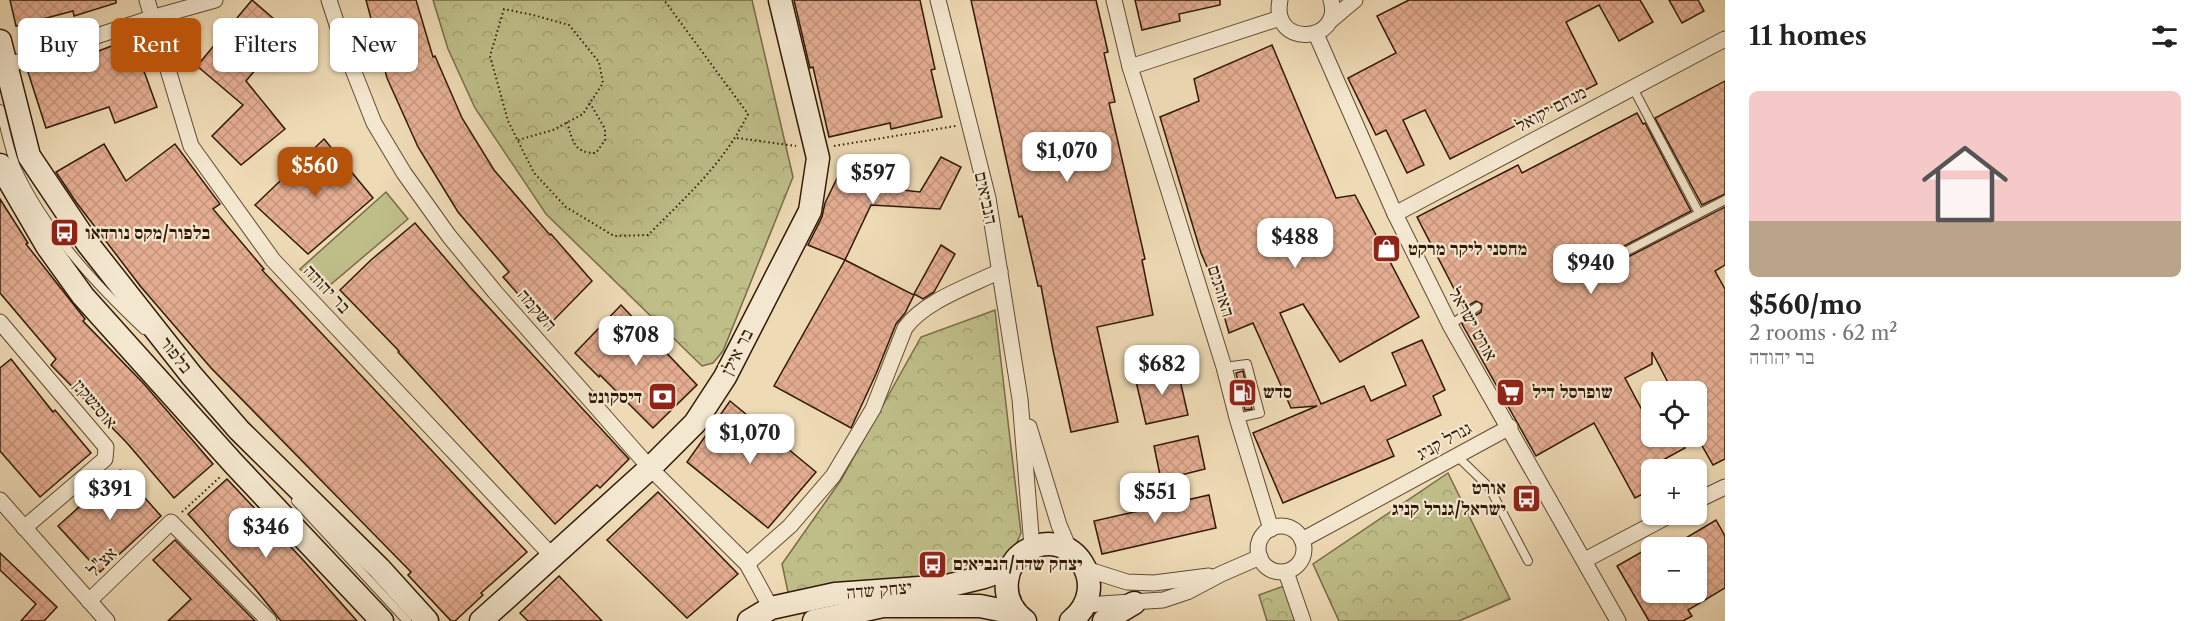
<!DOCTYPE html>
<html lang="en">
<head>
<meta charset="utf-8">
<style>
  :root { --surface:#fff; --page:#f2f2f2; --text:#222; --muted:#767676; --accent:#b45309 }
  body { margin:0; font-family:"Libre Caslon Text","Frank Ruhl Libre",serif; background:var(--page); color:var(--text); height:100vh; display:flex; flex-direction:column; font-size:22px; white-space:nowrap }
  * { box-sizing:border-box; margin:0 }
  p { font-size:20px; color:var(--muted) }
  .icon { flex:none; width:33px; height:33px; fill:none; stroke:currentColor; stroke-width:2; stroke-linecap:round; stroke-linejoin:round }
  .map { position:relative; flex:1; overflow:hidden }
  .drawer { display:flex; flex-direction:column; background:var(--surface); width:480px }
  .drawer>* { flex:none }
  .hud { position:absolute; left:18px; top:18px; width:570px; height:54px; display:flex; gap:12px }
  .fabs { position:absolute; left:1641px; top:381px; display:grid; gap:12px }
  .fabs a { display:grid; place-items:center; width:66px; height:66px; border-radius:9px; background:var(--surface); box-shadow:0 2px 4px #0004; font-size:30px }
  .price { position:absolute; translate:-50% -51px; padding:0 14px; border-radius:12px; background:#fff; color:#222; font-size:20px; line-height:39px; filter:drop-shadow(0 2px 3px #0008) }
  .price::after { content:''; position:absolute; left:50%; top:36px; width:18px; height:14px; margin-left:-9px; background:inherit; clip-path:polygon(0 0,100% 0,50% 100%) }
  .price.on { background:var(--accent); color:#fff }
  ul { padding:0; list-style:none }
  li { display:grid; align-content:center; gap:12px; height:318px; padding:0 24px }
  li span { display:grid; place-items:center; height:186px; border-radius:9px; color:#555 }
  li>.icon { margin-inline-start:auto }
  span .icon { width:108px; height:108px; fill:#fffc; stroke-width:1 }
  li b { font-size:26px }
  h2 { display:flex; justify-content:space-between; align-items:center; height:72px; padding:0 24px; font-size:26px }
  .tag { padding:0 21px; border-radius:9px; background:var(--surface); box-shadow:0 2px 4px #0004; font-size:21px; line-height:54px }
  .tag.on { background:var(--accent); color:#fff }
  main { display:flex; flex:1; min-height:0 }
  .map>svg:first-child { display:block }
  .green { fill:#bfbe89; stroke:#786c48; stroke-width:1.5 }
  .forest { fill:url(#forest-crowns); stroke:#786c48; stroke-width:1.5 }
  .building { fill:url(#building-cross-hatch); stroke:#301a06; stroke-width:1.5 }
  .lines { fill:none; stroke-linecap:round; stroke-linejoin:round }
  .lane-casing { stroke:#604a32; stroke-width:10 }
  .street-casing { stroke:#604a32; stroke-width:17 }
  .secondary-casing { stroke:#301a06; stroke-width:25 }
  .path { stroke:#301a06; stroke-width:2; stroke-dasharray:1.5 3; stroke-linecap:butt }
  .lane { stroke:#f4e7cf; stroke-width:8 }
  .street { stroke:#f4e7cf; stroke-width:15 }
  .secondary { stroke:#f4e7cf; stroke-width:22 }
  .labels { text-anchor:middle; stroke-width:4.5; stroke-linejoin:round; paint-order:stroke }
  .street-label { font-size:18px; fill:#301a06; stroke:#f4e7cf }
  .poi-label { font-size:18px; font-weight:bold; fill:#301a06; stroke:#f4e7cf; text-anchor:start }
</style>
</head>
<body>
<main>
<div class="map">
<svg width="1725" height="621" viewBox="0 0 1725 621">
  <defs>
    <pattern id="forest-crowns" width="20" height="18" patternUnits="userSpaceOnUse" patternTransform="scale(1.5)"><rect width="20" height="18" fill="#bfbe89"/><path d="M2 6a3 3 0 1 1 6 0M12 15a3 3 0 1 1 6 0" fill="none" stroke="#a4a375"/></pattern>
    <pattern id="building-cross-hatch" width="8" height="8" patternUnits="userSpaceOnUse" patternTransform="scale(1.5)"><rect width="8" height="8" fill="#e4ad92"/><path d="M0 0l8 8M0 8l8-8" fill="none" stroke="#c4947c"/></pattern>
  </defs>
  <rect width="100%" height="100%" fill="#eedab5"/>
  <filter id="stains"><feTurbulence type="fractalNoise" baseFrequency=".00333" numOctaves="4"/><feColorMatrix values="0 0 0 0 .2 0 0 0 0 .09 0 0 0 0 .02 0 0 0 .5 -.17"/></filter>
  <radialGradient id="worn" r=".72"><stop offset=".6" stop-color="#630" stop-opacity="0"/><stop offset="1" stop-color="#630" stop-opacity=".3"/></radialGradient>
  <!-- green -->
  <path class="green" d="M386 192 408 219 323 291 300 269Z"/>
  <!-- forest -->
  <g class="forest">
    <path d="M433 0H752L793 177 723 351 713 363 702 366 546 214 475 108 448 49Z"/>
    <path d="M995 310 1021 533 1012 554 970 577 789 597 782 564 841 480 921 337Z"/>
    <path d="M1448 473 1510 599 1459 621H1339L1313 564Z"/>
    <path d="M1295 582 1307 621H1267L1259 595Z"/>
  </g>
  <!-- building -->
  <g class="building">
    <path d="M10 0H116V3L74 16 73 11 16 26Z"/>
    <path d="M252 0 288 31 246 81 285 129 241 165 212 136 243 105 197 66Z"/>
    <path d="M366 0H416L433 57 435 56 462 118 494 170 550 235 551 234 592 281 547 327 503 277 509 272 458 212 418 147 387 78Z"/>
    <path d="M794 0H920L935 69 931 70 942 117 891 129 890 123 829 137 813 67 810 68Z"/>
    <path d="M971 0H1096L1108 52 1104 53 1115 102 1109 103 1145 259 1142 260 1153 315 1097 327 1118 422 1071 432 1053 350 1041 286H1038L1022 216 1019 217Z"/>
    <path d="M1135 0H1220V5L1179 14 1180 21 1142 30Z"/>
    <path d="M1409 0H1640L1653 22 1619 41 1599 5 1566 22 1597 84 1450 159 1425 110 1403 120 1424 165 1407 173 1386 130 1376 135 1348 78 1396 53 1377 16Z"/>
    <path d="M1669 0H1698L1704 11 1682 23Z"/>
    <path d="M132 38 157 107 115 123 109 107 46 128 27 69 76 54 78 59Z"/>
    <path d="M1272 45 1336 198 1355 195 1419 317 1340 362 1303 304 1280 313 1321 404 1364 386 1371 401 1406 385 1392 353 1422 340 1445 390 1433 396 1441 415 1387 440 1394 456 1283 503 1253 433 1317 406 1291 408 1253 323 1229 333 1220 302 1222 301 1201 253 1160 117 1199 101 1194 79Z"/>
    <path d="M1725 81V194L1702 205 1655 118Z"/>
    <path d="M1637 113 1643 124 1645 123 1691 211 1624 246 1621 250 1623 256H1630L1725 207V265L1715 271 1725 289V459L1713 465 1696 435V392H1673L1652 352V364L1625 378 1642 410 1652 405V436H1679L1685 448 1652 466V489L1635 498 1594 423 1536 456 1462 324 1481 312 1482 304 1476 301 1464 308 1417 217 1518 165 1522 173Z"/>
    <path d="M324 139 373 198 308 254 255 205Z"/>
    <path d="M104 144 126 181 175 144 220 204 213 209 264 269 262 270 527 552 481 593 483 595 455 621H451L408 575 411 572 211 368 141 287 76 202 56 172Z"/>
    <path d="M941 157 961 167 940 209 871 205 845 260 808 245 822 217 825 203 841 170 885 188 920 192Z"/>
    <path d="M0 199 28 243 26 244 85 319 83 321 144 384 213 464 174 498 127 443 51 365 56 359 0 293Z"/>
    <path d="M415 223 469 286 629 459 600 488 597 485 555 524 398 352 399 351 340 290 371 260Z"/>
    <path d="M941 245 955 254 934 292 923 299 914 294Z"/>
    <path d="M845 260 914 295 905 313 896 324 876 374 851 428 774 386Z"/>
    <path d="M621 305 697 385 653 428 600 375 599 377 575 353Z"/>
    <path d="M11 359 53 412 55 410 91 453 40 497 0 451V368Z"/>
    <path d="M1177 367 1188 415 1146 424 1135 377Z"/>
    <path d="M1243 371 1252 409 1245 410 1236 373Z"/>
    <path d="M730 401 816 472 768 528 687 462Z"/>
    <path d="M1198 436 1205 469 1161 480 1154 446Z"/>
    <path d="M120 470 161 516 100 572 58 526Z"/>
    <path d="M227 479 304 561 357 621H281L256 590 188 514Z"/>
    <path d="M658 492 738 574 687 618 607 540Z"/>
    <path d="M1209 495 1216 528 1102 554 1094 521Z"/>
    <path d="M1716 520 1725 536V588L1688 610 1692 616 1683 621H1649L1617 566 1652 546V592H1696V548H1669Z"/>
    <path d="M175 540 255 621H168L191 599 153 560Z"/>
    <path d="M0 553 57 607 44 621H21L36 604 0 570Z"/>
    <path d="M559 576 602 621H528L520 613Z"/>
  </g>
  <g class="lines">
    <defs>
      <g id="lane">
        <path d="M1633 88 1699 213"/>
        <path d="M0 109C5 128 9 149 16 167 44 229 95 284 144 330"/>
        <path d="M1627 251 1725 200"/>
        <path d="M1450 325 1477 307"/>
        <path d="M1224 367 1247 364 1260 413 1237 418"/>
        <path d="M1457 456 1489 487 1528 561"/>
        <path d="M296 501 407 621"/>
      </g>
      <g id="street">
        <path d="M147 0 191 146 273 260 553 557"/>
        <path d="M329 0 346 52 374 123 404 173 449 236 495 292 650 468 747 564 771 608"/>
        <path d="M938 0 988 198 1020 399 1032 547"/>
        <path d="M1114 0 1130 67 1224 367 1237 418 1271 529"/>
        <path d="M1280 0C1270 49 1344 43 1331 0"/>
        <path d="M1330 21 1355 0"/>
        <path d="M1316 34 1395 214 1450 325 1618 621"/>
        <path d="M1130 67 1280 18"/>
        <path d="M0 68 151 18 215 0"/>
        <path d="M1395 214 1725 39"/>
        <path d="M0 322 106 447 105 459 24 528"/>
        <path d="M1029 427 1059 525 1070 551"/>
        <path d="M0 500 107 621"/>
        <path d="M1696 501 1725 487"/>
        <circle cx="1281" cy="549" r="23"/>
        <path d="M1302 540 1510 427"/>
        <path d="M1585 560 1672 514"/>
        <path d="M747 564 790 526 833 476 873 409 905 328C924 301 970 286 1000 271"/>
        <path d="M1086 569 1127 582 1154 583 1209 576"/>
        <path d="M1286 572 1303 621"/>
        <path d="M89 601 171 522 269 621"/>
        <path d="M1085 605 1163 600 1187 592 1221 574 1260 557"/>
      </g>
      <g id="secondary">
        <path d="M0 41 29 156 88 244 192 376 239 430 379 568 427 621"/>
        <path d="M0 165 47 246 83 296 234 464 382 621"/>
        <path d="M481 621 650 468 695 423 725 377 810 211 818 158 780 0"/>
        <path d="M749 621 771 608 835 594 947 586 984 577 1010 568"/>
        <path d="M814 621 883 606H980L1015 613"/>
        <path d="M1025 621C1012 611 1005 597 1007 581 1008 569 1015 557 1026 551 1072 523 1114 587 1071 621"/>
        <path d="M1104 621 1134 603"/>
      </g>
    </defs>
    <!-- lane casing -->
    <use href="#lane" class="lane-casing"/>
    <!-- street casing -->
    <use href="#street" class="street-casing"/>
    <!-- secondary casing -->
    <use href="#secondary" class="secondary-casing"/>
    <!-- path -->
    <g class="path">
      <path d="M567 122C573 141 573 153 596 153L605 140V129L590 103"/>
      <path d="M737 138 796 146"/>
      <path d="M518 140 553 130 583 114 603 83 599 62 569 25 533 15 504 9 490 56 508 121 534 173 566 207 614 236 648 235C686 197 725 162 748 114L664 0"/>
      <path d="M834 146 956 126"/>
      <path d="M182 512 220 477"/>
    </g>
    <!-- lane -->
    <use href="#lane" class="lane"/>
    <!-- street -->
    <use href="#street" class="street"/>
    <!-- secondary -->
    <use href="#secondary" class="secondary"/>
  </g>
  <!-- icons -->
  <defs>
    <symbol id="bus-square" viewBox="-11 -11 22 22"><rect x="-9" y="-9" width="18" height="18" rx="4" fill="#8f2418" stroke="#f4e7cf"/><path d="M-5-6H5V4H4V6H2V4H-2V6H-4V4H-5ZM-3.5-4V0h7V-4ZM-3.5 1.2v1.5H-2V1.2ZM2 1.2v1.5H3.5V1.2Z" fill="#fff"/></symbol>
    <symbol id="shop-square" viewBox="-11 -11 22 22"><rect x="-9" y="-9" width="18" height="18" rx="4" fill="#8f2418" stroke="#f4e7cf"/><path d="M-5-2.5h2.3a2.7 3.5 0 0 1 5.4 0H5L5.5 6h-11ZM-1.5-2.5h3a1.5 2.3 0 0 0-3 0Z" fill="#fff"/></symbol>
    <symbol id="fuel-square" viewBox="-11 -11 22 22"><rect x="-9" y="-9" width="18" height="18" rx="4" fill="#8f2418" stroke="#f4e7cf"/><path d="M-5.5-6h7V0h2V4h1.3V-2.5L3-4.5l.8-.8L6-3V5H2.5V1h-1V6h-7ZM-4.2-4.7v3.2H.2V-4.7Z" fill="#fff"/></symbol>
    <symbol id="supermarket-square" viewBox="-11 -11 22 22"><rect x="-9" y="-9" width="18" height="18" rx="4" fill="#8f2418" stroke="#f4e7cf"/><path d="M-6-5.5h2.5l.6 2H6L4.5 2H-2.5L-4.4-4H-6ZM-1.5 3.2a1.3 1.3 0 1 0 .1 0ZM3 3.2a1.3 1.3 0 1 0 .1 0Z" fill="#fff"/></symbol>
    <symbol id="bank-square" viewBox="-11 -11 22 22"><rect x="-9" y="-9" width="18" height="18" rx="4" fill="#8f2418" stroke="#f4e7cf"/><path d="M-6-4H6V4H-6ZM0-2.3a2.3 2.3 0 1 0 0 4.6a2.3 2.3 0 1 0 0-4.6Z" fill="#fff"/></symbol>
  </defs>
  <g fill-rule="evenodd">
    <use href="#bus-square" x="48" y="216" width="33" height="33"/>
    <use href="#shop-square" x="1370" y="232" width="33" height="33"/>
    <use href="#fuel-square" x="1226" y="376" width="33" height="33"/>
    <use href="#supermarket-square" x="1494" y="376" width="33" height="33"/>
    <use href="#bank-square" x="646" y="380" width="33" height="33"/>
    <use href="#bus-square" x="1510" y="482" width="33" height="33"/>
    <use href="#bus-square" x="916" y="548" width="33" height="33"/>
  </g>
  <g class="labels">
    <!-- street labels -->
    <g class="street-label">
      <text transform="translate(1551 109) rotate(-28)" y="6">מנחם יקואל</text>
      <text transform="translate(986 198) rotate(78)" y="6">הנביאים</text>
      <text transform="translate(327 289) rotate(47)" y="6">בר יהודה</text>
      <text transform="translate(1221 291) rotate(73)" y="6">האורגים</text>
      <text transform="translate(537 310) rotate(49)" y="6">השקמה</text>
      <text transform="translate(1473 324) rotate(61)" y="6">אורט ישראל</text>
      <text transform="translate(737 352) rotate(-63)" y="6">בר אילן</text>
      <text transform="translate(176 355) rotate(52)" y="6">בלפור</text>
      <text transform="translate(95 404) rotate(50)" y="6">אוסישקין</text>
      <text transform="translate(1444 441) rotate(-29)" y="6">גנרל קניג</text>
      <text transform="translate(102 562) rotate(-44)" y="6">אצ"ל</text>
      <text transform="translate(879 590) rotate(-5)" y="6">יצחק שדה</text>
    </g>
    <!-- poi labels -->
    <g class="poi-label">
      <text x="85" y="239">בלפור/מקס נורדאו</text>
      <text x="1408" y="255">מחסני ליקר מרקט</text>
      <text x="1263" y="398">סדש</text>
      <text x="1532" y="398">שופרסל דיל</text>
      <text x="642" y="403" text-anchor="end">דיסקונט</text>
      <text x="1506" y="494" text-anchor="end">אורט<tspan x="1506" dy="21">ישראל/גנרל קניג</tspan></text>
      <text x="953" y="570">יצחק שדה/הנביאים</text>
    </g>
  </g>
  <rect width="100%" height="100%" filter="url(#stains)"/>
  <rect width="100%" height="100%" fill="url(#worn)"/>
</svg>
<div class="fabs">
<a><svg class="icon" aria-label="locate" viewBox="0 0 24 24"><circle cx="12" cy="12" r="6"/><path d="M12 2v4M12 18v4M2 12h4M18 12h4"/></svg></a>
<a>+</a>
<a>−</a>
</div>
<b class="price" style="left:1067px;top:183px">$1,070</b>
<b class="price on" style="left:315px;top:198px">$560</b>
<b class="price" style="left:873px;top:205px">$597</b>
<b class="price" style="left:1295px;top:269px">$488</b>
<b class="price" style="left:1591px;top:295px">$940</b>
<b class="price" style="left:636px;top:367px">$708</b>
<b class="price" style="left:1162px;top:396px">$682</b>
<b class="price" style="left:750px;top:465px">$1,070</b>
<b class="price" style="left:110px;top:521px">$391</b>
<b class="price" style="left:1155px;top:524px">$551</b>
<b class="price" style="left:266px;top:559px">$346</b>
<div class="hud">
<a class="tag">Buy</a>
<a class="tag on">Rent</a>
<a class="tag">Filters</a>
<a class="tag">New</a>
</div>
</div>
<section class="drawer">
<h2>11 homes<svg class="icon" aria-label="filters" viewBox="0 0 24 24"><path d="M4 7h16M4 17h16"/><circle cx="9" cy="7" r="2"/><circle cx="15" cy="17" r="2"/></svg></h2>
<ul>
<li><span style="background:linear-gradient(#f6c9c9 70%,#b9a48a 0)"><svg class="icon" aria-label="home" viewBox="0 0 24 24"><path d="M3 11l9-7 9 7M6 9v11h12V9"/></svg></span><div><b>$560/mo</b><p>2 rooms · 62 m²</p><p>בר יהודה</p></div></li>
</ul>
</section>
</main>
</body>
</html>
